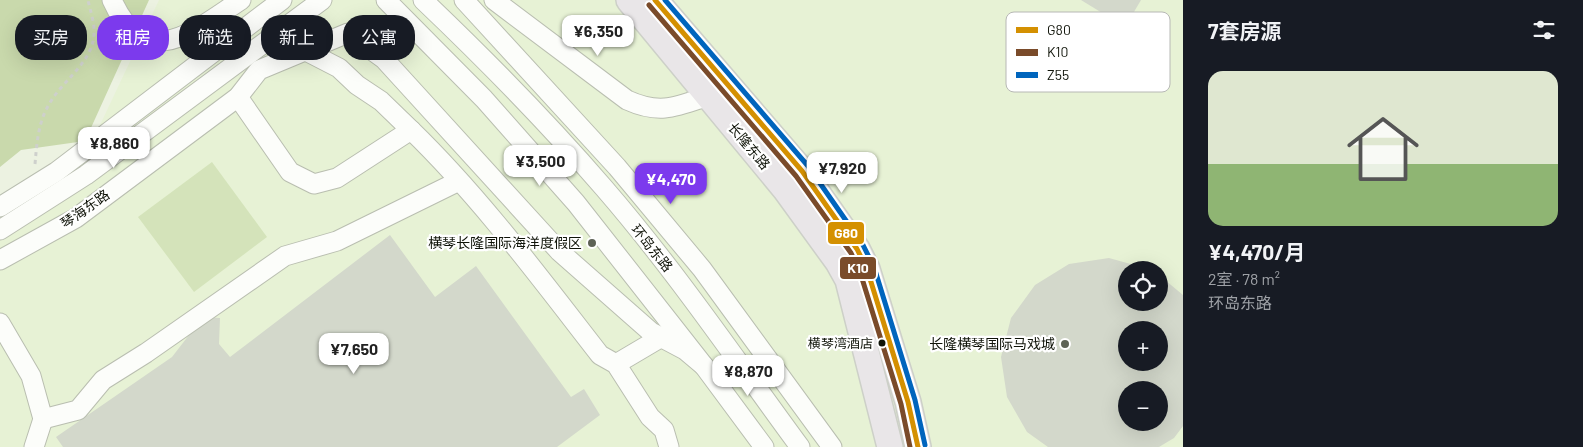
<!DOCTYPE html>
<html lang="zh">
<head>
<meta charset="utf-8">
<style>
  :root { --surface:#171b24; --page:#242831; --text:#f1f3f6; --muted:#9ea1a6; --accent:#7c3aed }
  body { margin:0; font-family:Barlow,"Noto Sans SC",sans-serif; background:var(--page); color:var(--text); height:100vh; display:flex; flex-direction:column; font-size:19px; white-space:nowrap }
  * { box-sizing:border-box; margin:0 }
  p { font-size:16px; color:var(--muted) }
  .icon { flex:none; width:28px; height:28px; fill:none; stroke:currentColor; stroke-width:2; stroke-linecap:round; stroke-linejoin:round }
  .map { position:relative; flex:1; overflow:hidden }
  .details { display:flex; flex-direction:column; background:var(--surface); width:400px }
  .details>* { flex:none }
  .hud { position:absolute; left:15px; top:15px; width:475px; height:45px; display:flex; gap:10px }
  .tools { position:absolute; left:1118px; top:261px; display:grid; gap:10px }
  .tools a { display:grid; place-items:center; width:50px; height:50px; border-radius:50%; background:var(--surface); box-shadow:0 5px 20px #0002; font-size:25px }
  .price { position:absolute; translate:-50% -42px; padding:0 11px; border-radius:10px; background:#fff; color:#222; font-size:16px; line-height:32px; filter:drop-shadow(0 1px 2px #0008) }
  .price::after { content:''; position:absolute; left:50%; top:30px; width:15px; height:11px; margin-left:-8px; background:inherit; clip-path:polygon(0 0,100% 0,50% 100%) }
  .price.active { background:var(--accent); color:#fff }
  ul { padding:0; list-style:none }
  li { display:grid; align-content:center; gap:10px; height:265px; padding:0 25px }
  li span { display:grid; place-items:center; height:155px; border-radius:15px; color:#555 }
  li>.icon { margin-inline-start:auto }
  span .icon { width:90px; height:90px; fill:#fffc; stroke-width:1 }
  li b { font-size:21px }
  h2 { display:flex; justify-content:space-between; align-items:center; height:60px; padding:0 25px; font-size:21px }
  .pill { padding:0 18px; border-radius:20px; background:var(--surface); box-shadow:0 5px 20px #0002; font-size:18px; line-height:45px }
  .pill.active { background:var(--accent); color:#fff }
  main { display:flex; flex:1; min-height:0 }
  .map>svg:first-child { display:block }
  .built { fill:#e7f2d5; fill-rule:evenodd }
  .green { fill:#d4e3ba }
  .forest { fill:#c9d9ac }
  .building { fill:#d3d8cb; fill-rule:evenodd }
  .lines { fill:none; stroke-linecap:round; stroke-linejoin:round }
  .minor-casing { stroke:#b9beb0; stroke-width:21 }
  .major-casing { stroke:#cdd0c8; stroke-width:28 }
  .path { stroke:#ced0cc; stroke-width:3; stroke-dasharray:4 4; stroke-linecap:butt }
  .minor { stroke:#fcfdfa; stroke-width:19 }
  .major { stroke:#e9e6e8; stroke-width:25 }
  .bus-1-casing { stroke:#fff; stroke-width:9 }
  .bus-2-casing { stroke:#fff; stroke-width:9 }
  .bus-3-casing { stroke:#fff; stroke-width:9 }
  .bus-1 { stroke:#d49001; stroke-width:5 }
  .bus-2 { stroke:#7a4b2a; stroke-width:5 }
  .bus-3 { stroke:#0065bd; stroke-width:5 }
  .poi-dot { fill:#5d6255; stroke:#fff; stroke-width:2 }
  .bus-dot { fill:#101409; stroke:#fff; stroke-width:2 }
  .labels { text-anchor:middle; stroke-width:4.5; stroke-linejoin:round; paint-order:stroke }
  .bus-label { font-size:13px; fill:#101409; stroke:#fff; text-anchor:end }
  .street-label { font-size:14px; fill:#101409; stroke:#fff }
  .poi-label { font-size:14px; fill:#101409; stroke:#fff; text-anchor:end }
  .key { fill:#fff; stroke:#b7b8b5; stroke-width:1 }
  .key-label { font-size:14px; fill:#101409 }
  .line-badge { stroke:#fff; stroke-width:2 }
  .badge-label { font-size:14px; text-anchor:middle; font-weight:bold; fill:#fff }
</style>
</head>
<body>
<main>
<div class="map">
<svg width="1183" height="447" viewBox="0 0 1183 447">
  <rect width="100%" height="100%" fill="#ecf2e1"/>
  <!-- built -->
  <path class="built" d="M159 0H1183V447H0V216L48 190 92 142ZM1126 270H1159V302H1126ZM1126 330H1159V362H1126ZM1126 390H1159V422H1126Z"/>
  <!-- green -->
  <path class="green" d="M212 162 267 237 194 292 138 217Z"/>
  <!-- forest -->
  <path class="forest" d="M0 0H149L85 141 21 150 0 167Z"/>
  <!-- building -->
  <g class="building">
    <path d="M1081 0H1141L1125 27Z"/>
    <path d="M390 235 435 297 476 266 571 397 584 389 600 415 557 447H63L56 437 172 357 203 317 220 318 219 344 230 357Z"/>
    <path d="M1109 258 1152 270H1126V302H1159V275L1183 295V426L1174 438 1159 447H1048L1027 432 1007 397 1001 357 1011 318 1035 285 1069 264ZM1126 330H1159V362H1126ZM1126 390H1159V422H1126Z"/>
  </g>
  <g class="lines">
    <defs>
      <g id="minor">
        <path d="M112 0C146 75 195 30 241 0"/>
        <path d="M386 0 484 99 576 203 704 366 764 447"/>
        <path d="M423 0C486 60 547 122 604 188 675 270 736 360 800 447"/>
        <path d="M464 0 617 167 702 269 832 447"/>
        <path d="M494 0 627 100C660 115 676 107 708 96"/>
        <path d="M238 97 290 172 314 184 337 178 411 130 381 101 357 85 339 68 304 50"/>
        <path d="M411 130C481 198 540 278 600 355L616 364 650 417 664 430 669 447"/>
        <path d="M0 207 56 172 282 0"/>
        <path d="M0 230 86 175 322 0"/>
        <path d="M0 260 76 218 238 97 259 70 348 33 384 59 559 251 651 332 685 350 704 366"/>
        <path d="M0 323 31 376 43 419 34 447"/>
        <path d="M616 364 660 338"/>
        <path d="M43 419 78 410 103 380 146 353 285 256 337 241 459 181"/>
      </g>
      <g id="major">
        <path d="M629 0 785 189 838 262 848 280 890 447"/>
        <path d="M655 0 802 171 857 249 867 269 908 402 918 447"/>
      </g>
    </defs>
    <!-- minor casing -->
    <use href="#minor" class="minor-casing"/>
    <!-- major casing -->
    <use href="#major" class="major-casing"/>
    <!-- path -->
    <path class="path" d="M35 164C37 142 38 121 51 101 64 80 93 61 94 34 95 24 90 10 88 0"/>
    <!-- minor -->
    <use href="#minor" class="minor"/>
    <!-- major -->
    <use href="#major" class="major"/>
    <defs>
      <path id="bus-1" d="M655 0 802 171 857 249 867 269 908 402 918 447"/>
      <path id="bus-2" d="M649 5 796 176 851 253 860 272 901 404 910 447"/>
      <path id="bus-3" d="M665 0 808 166 863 245 874 267 915 400 925 445"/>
    </defs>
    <!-- bus-1 casing -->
    <use href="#bus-1" class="bus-1-casing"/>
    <!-- bus-2 casing -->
    <use href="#bus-2" class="bus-2-casing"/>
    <!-- bus-3 casing -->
    <use href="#bus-3" class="bus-3-casing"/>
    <!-- bus-1 -->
    <use href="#bus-1" class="bus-1"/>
    <!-- bus-2 -->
    <use href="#bus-2" class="bus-2"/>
    <!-- bus-3 -->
    <use href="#bus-3" class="bus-3"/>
  </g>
  <!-- markers -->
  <g class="poi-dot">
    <circle cx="592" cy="243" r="5"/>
    <circle cx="1065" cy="344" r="5"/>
  </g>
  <circle class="bus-dot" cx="882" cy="343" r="4.5"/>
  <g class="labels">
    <!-- bus labels -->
    <g class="bus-label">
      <text x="873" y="348">横琴湾酒店</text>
    </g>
    <!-- street labels -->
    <g class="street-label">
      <text transform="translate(749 146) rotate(50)" y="5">长隆东路</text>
      <text transform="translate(85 209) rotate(-35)" y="5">琴海东路</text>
      <text transform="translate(652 248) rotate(51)" y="5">环岛东路</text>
    </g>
    <!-- poi labels -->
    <g class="poi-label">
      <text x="582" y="248">横琴长隆国际海洋度假区</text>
      <text x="1055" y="349">长隆横琴国际马戏城</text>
    </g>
  </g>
  <!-- legend -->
  <rect x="1006" y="12" width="164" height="80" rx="8" class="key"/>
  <rect x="1016" y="27" width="22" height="6" fill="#d49001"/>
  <rect x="1016" y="49" width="22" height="7" fill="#7a4b2a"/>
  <rect x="1016" y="72" width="22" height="6" fill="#0065bd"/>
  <g class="key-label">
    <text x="1047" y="35">G80</text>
    <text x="1047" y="57">K10</text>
    <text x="1047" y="80">Z55</text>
  </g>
  <g class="line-badge">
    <rect x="827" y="221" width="38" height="24" rx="5" fill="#d49001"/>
    <rect x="839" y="256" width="38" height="24" rx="5" fill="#7a4b2a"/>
  </g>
  <g class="badge-label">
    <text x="846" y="238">G80</text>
    <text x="858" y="273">K10</text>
  </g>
</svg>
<div class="tools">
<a><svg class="icon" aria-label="locate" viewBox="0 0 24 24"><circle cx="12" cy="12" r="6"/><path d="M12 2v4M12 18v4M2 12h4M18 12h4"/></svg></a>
<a>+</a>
<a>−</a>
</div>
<b class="price" style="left:598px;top:57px">¥6,350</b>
<b class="price" style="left:114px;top:169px">¥8,860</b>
<b class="price" style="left:540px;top:187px">¥3,500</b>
<b class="price" style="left:842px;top:194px">¥7,920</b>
<b class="price active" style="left:671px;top:205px">¥4,470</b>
<b class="price" style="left:354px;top:375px">¥7,650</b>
<b class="price" style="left:748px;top:397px">¥8,870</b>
<div class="hud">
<a class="pill">买房</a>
<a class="pill active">租房</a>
<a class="pill">筛选</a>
<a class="pill">新上</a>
<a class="pill">公寓</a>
</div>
</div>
<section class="details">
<h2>7套房源<svg class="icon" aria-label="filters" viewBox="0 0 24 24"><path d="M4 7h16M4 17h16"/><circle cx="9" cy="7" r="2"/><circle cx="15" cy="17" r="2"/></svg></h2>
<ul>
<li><span style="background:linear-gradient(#dfe7d0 60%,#8fb573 0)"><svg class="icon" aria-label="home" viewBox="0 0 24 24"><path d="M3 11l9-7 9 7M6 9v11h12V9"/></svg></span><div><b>¥4,470/月</b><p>2室 · 78 m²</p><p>环岛东路</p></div></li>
</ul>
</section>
</main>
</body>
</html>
